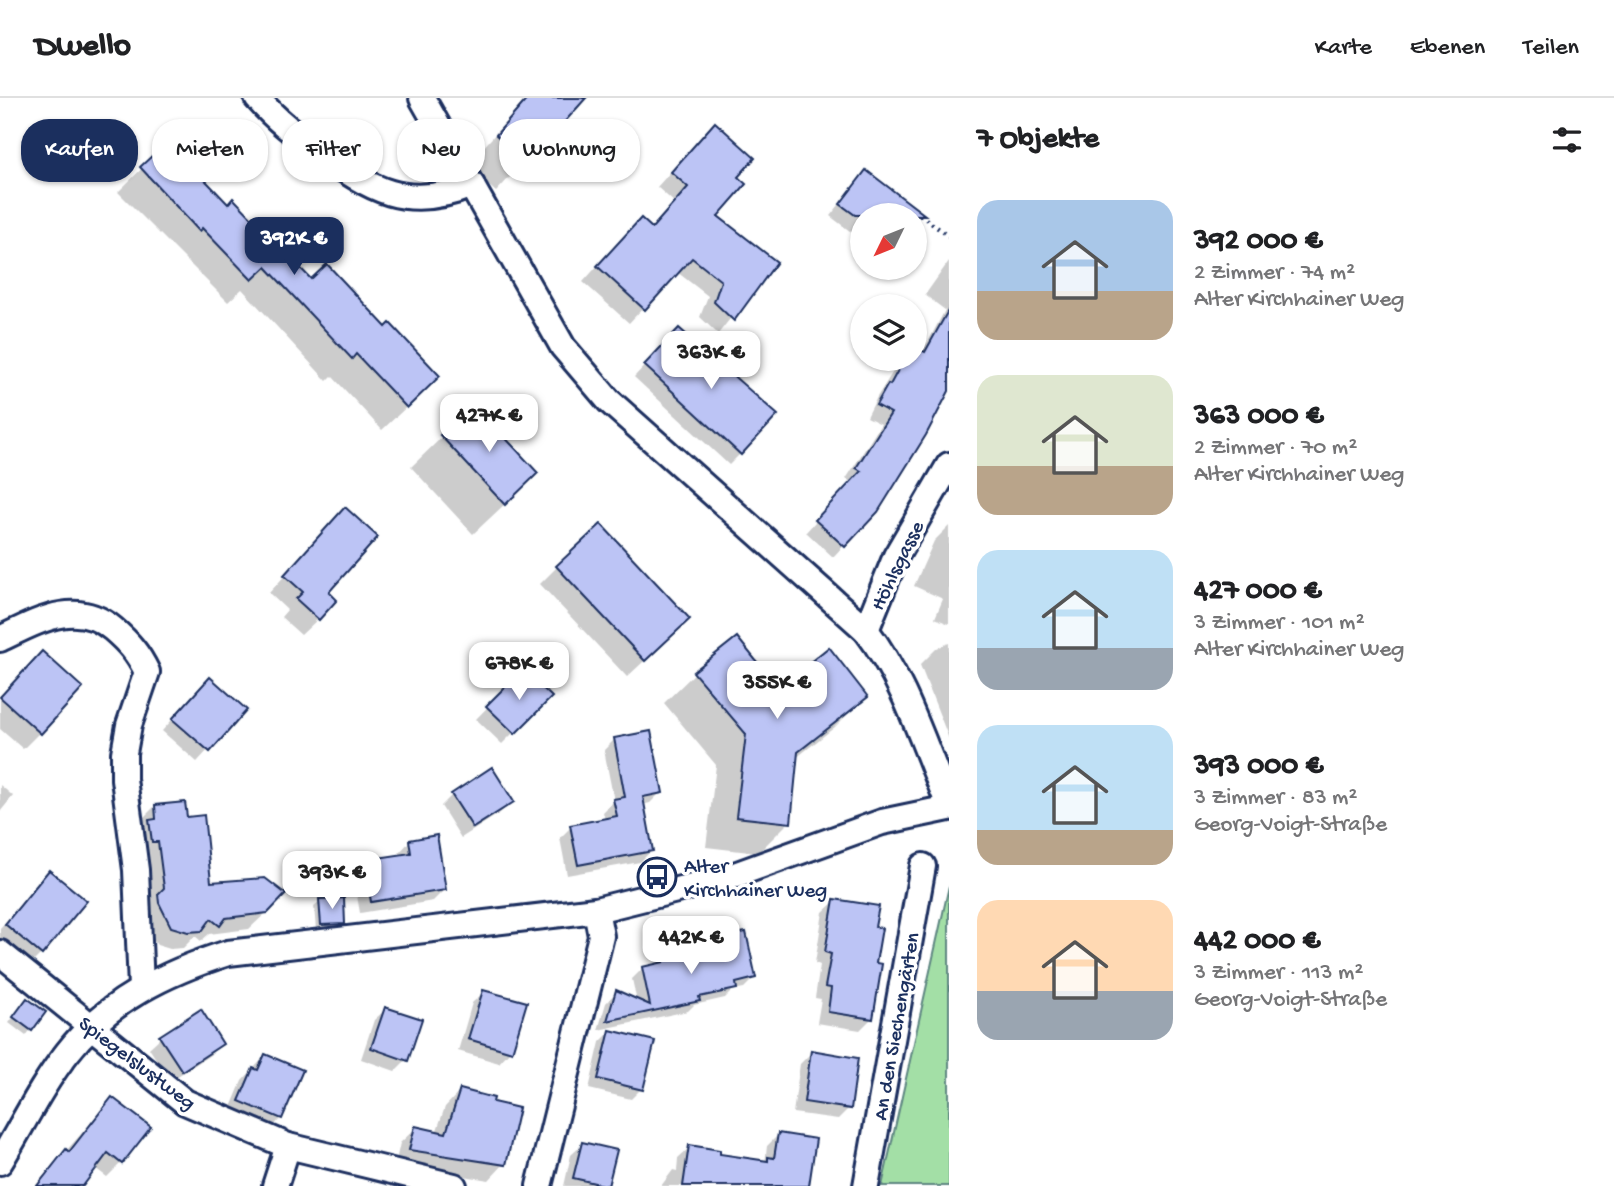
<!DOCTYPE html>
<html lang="de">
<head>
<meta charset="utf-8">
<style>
  :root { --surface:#fff; --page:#f2f2f2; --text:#202124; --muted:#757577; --line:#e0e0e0; --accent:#1b2f5e }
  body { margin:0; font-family:"Gochi Hand",sans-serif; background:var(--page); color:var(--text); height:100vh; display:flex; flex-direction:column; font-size:26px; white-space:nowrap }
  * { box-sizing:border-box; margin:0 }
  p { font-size:23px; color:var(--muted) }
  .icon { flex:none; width:38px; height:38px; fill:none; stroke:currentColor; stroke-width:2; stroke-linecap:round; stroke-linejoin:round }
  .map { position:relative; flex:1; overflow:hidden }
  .sheet { display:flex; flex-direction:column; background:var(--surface); width:665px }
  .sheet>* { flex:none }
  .guide { position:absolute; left:21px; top:21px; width:665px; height:63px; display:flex; gap:14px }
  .needle { width:46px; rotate:227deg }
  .buttons { position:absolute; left:850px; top:105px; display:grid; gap:14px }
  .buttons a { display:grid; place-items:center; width:77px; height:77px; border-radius:50%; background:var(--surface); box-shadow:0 2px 5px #0004; font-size:35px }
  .price { position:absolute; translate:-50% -60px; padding:0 16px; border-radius:14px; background:#fff; color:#222; font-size:23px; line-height:46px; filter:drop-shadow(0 2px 4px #0008) }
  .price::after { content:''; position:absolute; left:50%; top:42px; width:21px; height:16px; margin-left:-10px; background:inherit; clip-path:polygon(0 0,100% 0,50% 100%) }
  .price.on { background:var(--accent); color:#fff }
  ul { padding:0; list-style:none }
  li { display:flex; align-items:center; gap:21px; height:175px; padding:0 28px }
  li span { display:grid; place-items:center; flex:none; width:196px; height:140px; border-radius:21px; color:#555 }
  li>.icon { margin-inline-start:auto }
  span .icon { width:84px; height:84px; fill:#fffc; stroke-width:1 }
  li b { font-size:30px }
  h2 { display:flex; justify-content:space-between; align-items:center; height:84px; padding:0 28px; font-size:30px }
  .pill { padding:0 24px; border-radius:28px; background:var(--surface); box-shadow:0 2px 5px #0004; font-size:24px; line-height:63px }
  .pill.on { background:var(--accent); color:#fff }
  header { display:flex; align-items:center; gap:42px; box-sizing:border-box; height:98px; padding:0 35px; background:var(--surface); border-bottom:2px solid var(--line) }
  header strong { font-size:33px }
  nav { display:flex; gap:38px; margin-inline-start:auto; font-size:24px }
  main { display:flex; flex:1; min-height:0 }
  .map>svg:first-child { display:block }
  .green { fill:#a3dfa6; stroke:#5f8782; stroke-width:2 }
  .shadow { fill:#0003 }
  .building { fill:#bcc4f5; stroke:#1b2f5e; stroke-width:2 }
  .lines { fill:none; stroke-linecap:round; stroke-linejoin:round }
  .street-casing { stroke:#1b2f5e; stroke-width:30 }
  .path { stroke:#1b2f5e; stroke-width:4.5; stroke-dasharray:2 5; stroke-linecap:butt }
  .street { stroke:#fff; stroke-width:24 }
  .labels { text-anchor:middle; stroke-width:7; stroke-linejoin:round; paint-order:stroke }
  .street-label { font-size:21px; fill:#1b2f5e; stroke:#fff }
  .poi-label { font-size:21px; fill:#1b2f5e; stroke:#fff; text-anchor:start }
</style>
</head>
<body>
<header>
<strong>Dwello</strong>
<nav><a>Karte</a><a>Ebenen</a><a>Teilen</a></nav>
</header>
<main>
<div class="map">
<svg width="949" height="1088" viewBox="0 0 949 1088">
  <rect width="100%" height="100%" fill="#fff"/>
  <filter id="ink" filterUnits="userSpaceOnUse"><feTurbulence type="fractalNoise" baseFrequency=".0143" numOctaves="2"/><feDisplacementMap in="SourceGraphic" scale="14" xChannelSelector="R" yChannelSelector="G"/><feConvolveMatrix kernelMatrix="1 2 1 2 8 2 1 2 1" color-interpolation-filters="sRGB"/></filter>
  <g filter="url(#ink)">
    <!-- green -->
    <path class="green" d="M949 788V1088H882Z"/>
    <!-- shadow -->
    <g class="shadow">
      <path d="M527 0H583L496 94 467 68Z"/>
      <path d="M700 41 715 118 775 164 718 236 700 219 708 198 677 174 629 225 583 184 626 136 651 131 675 105 657 89Z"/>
      <path d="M168 45 414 302 382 332 332 278 327 283 242 191 228 204 118 94Z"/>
      <path d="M866 74 909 107 901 117H863V143L830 118Z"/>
      <path d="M949 163V289L876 413 833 459 806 434 851 384 846 381 881 326 867 319 877 299 901 261H915L922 255 945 212 925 197Z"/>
      <path d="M667 244 740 356 729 367 634 279Z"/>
      <path d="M474 308 506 405 473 436 411 369Z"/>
      <path d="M949 428V526L935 520 943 501 914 488 934 443Z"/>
      <path d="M329 429 326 494 318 521 301 537 281 519 287 512 269 495Z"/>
      <path d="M557 469 671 538 627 579 540 486Z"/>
      <path d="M949 545V641L920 567 937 550Z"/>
      <path d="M25 572 40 634 23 651 0 631V600Z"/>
      <path d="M523 573 549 599 502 646 476 621Z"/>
      <path d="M695 575 778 593 865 599 835 629 796 660 789 724 758 755 706 749 716 667 664 605Z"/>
      <path d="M199 592 245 612 197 664 162 633Z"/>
      <path d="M615 641 661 694 650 705 642 707 651 753 640 764 567 777 560 740 571 729 605 722 603 714 614 703 604 652Z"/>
      <path d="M0 687 13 698 0 714Z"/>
      <path d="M452 697 512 704 500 715 461 740 441 708Z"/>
      <path d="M155 708 185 721 210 785 267 814 249 831 209 836 201 843 195 838 183 850 170 851 157 847 145 831 138 725Z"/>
      <path d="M410 743 444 792 433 803 360 815 353 775 365 764 399 759V755Z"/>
      <path d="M49 775 41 856 24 873 0 853V830Z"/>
      <path d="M320 803 343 825 338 830 316 832 314 808Z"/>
      <path d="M835 803 873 831 871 921 860 932 817 925 821 901 815 900 820 867 815 865 823 814Z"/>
      <path d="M697 846 754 880 744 890 733 892 725 900 694 907 688 913 598 932 606 905 616 894 637 904 632 881 643 870 656 867 664 859 689 854Z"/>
      <path d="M484 894 510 953 499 965 458 953 472 905Z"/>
      <path d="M22 907 43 915 26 938 9 925Z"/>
      <path d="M386 911 406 962 395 973 361 961 374 922Z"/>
      <path d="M610 934 641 991 631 1001 589 991 600 944Z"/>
      <path d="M161 939 221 945 210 957 170 983 149 950Z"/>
      <path d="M812 954 849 1010 838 1021 793 1015 800 966Z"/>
      <path d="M265 958 281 1020 270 1032 229 1014 242 983Z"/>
      <path d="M460 993 504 1066 489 1082 395 1067 400 1045 416 1030 436 1035 445 1009Z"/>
      <path d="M112 1001 121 1065 107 1079 95 1070 80 1088H35Z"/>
      <path d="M778 1037 807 1088H661L673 1072 677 1073 678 1060 690 1049 718 1058 765 1065 767 1048Z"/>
      <path d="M583 1046 615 1053 606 1088H564L571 1057Z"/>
    </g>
    <!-- building -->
    <g class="building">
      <path d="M528 0H586L528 65 496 37Z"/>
      <path d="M715 24 755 60 738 79 746 86 718 118 777 164 734 223 714 204 721 183 692 160 645 212 597 168 641 120 652 130 688 89 671 74Z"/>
      <path d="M168 43 228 106 233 100 311 181 327 166 386 229 390 225 440 278 407 310 356 256 352 261 266 169 252 182 202 130 199 133 140 69Z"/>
      <path d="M866 72 925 117H855L840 106Z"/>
      <path d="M949 211V293L926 337 878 414 845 449 815 422 861 373 856 370 891 315 876 307 888 286 890 287 904 261H915V249L925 254Z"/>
      <path d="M679 230 778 317 741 357 644 267Z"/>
      <path d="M474 306 538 375 505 407 440 337Z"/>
      <path d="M345 409 378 439 329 494 337 502 319 522 296 501 303 494 284 477Z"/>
      <path d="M601 426 690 521 645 563 556 468Z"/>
      <path d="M737 539 778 590 829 549 868 599 798 654 791 725 736 719 746 636 693 574Z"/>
      <path d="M42 553 83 590 41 636 0 599Z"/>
      <path d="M523 571 552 599 515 636 486 608Z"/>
      <path d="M210 579 247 612 210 654 172 621Z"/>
      <path d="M651 633 663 695 643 699 653 753 578 767 570 727 617 718 613 701 625 699 614 640Z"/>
      <path d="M492 669 514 704 473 730 451 696Z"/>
      <path d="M185 704 187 719 204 717 211 784 265 780 286 796 268 815 226 820 220 828 211 821 202 833 188 834 171 829 159 805 158 796 164 790 158 744H152L149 722 156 721 155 707Z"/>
      <path d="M437 737 446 792 371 804 364 762 411 755 409 742Z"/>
      <path d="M49 772 87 803 42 857 5 826Z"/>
      <path d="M344 800 345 826 321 827 319 801Z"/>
      <path d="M834 801 879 808 875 829 882 830 876 865 882 866 873 921 828 914 831 890 825 889 831 856 825 854Z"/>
      <path d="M746 834 756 880 736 885 737 891 699 899 700 903 607 923 616 892 650 907 642 869 664 864 663 858 697 851 696 844Z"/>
      <path d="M483 892 527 904 512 954 468 941Z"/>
      <path d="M27 900 46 914 32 933 13 919Z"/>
      <path d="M385 909 422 921 408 963 371 950Z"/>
      <path d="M201 911 223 946 182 973 159 938Z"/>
      <path d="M610 932 655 943 643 992 598 981Z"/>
      <path d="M811 952 858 960 851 1011 804 1004Z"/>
      <path d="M265 956 303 972 282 1021 239 1003 253 970 258 972Z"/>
      <path d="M460 991 494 1000 493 1004 519 1010 506 1067 409 1052 415 1028 446 1035Z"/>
      <path d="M112 999 151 1029 122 1066 108 1055 83 1088H37L66 1051 69 1054Z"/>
      <path d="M778 1035 816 1041 809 1088H683L689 1047 720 1052V1056L768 1063V1059L774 1060Z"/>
      <path d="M582 1044 617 1052 608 1088 573 1080Z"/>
    </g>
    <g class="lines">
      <defs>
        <g id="street">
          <path d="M257 0C275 21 296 37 318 53 371 92 406 114 472 87"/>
          <path d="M422 0 563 249 609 303 866 532C905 583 924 648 949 707"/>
          <path d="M866 532 896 458 949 367"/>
          <path d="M0 541C38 523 76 500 113 531 128 544 138 555 147 574L129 627 124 655V681L136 772 141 890"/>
          <path d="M0 855 185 1004 288 1048 454 1088"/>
          <path d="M0 1064C22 1028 41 988 67 955 107 903 167 874 228 855L596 812 729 779 882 724 949 710"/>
          <path d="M275 1088 288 1048"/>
          <path d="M539 1088 601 838 596 812"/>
          <path d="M866 1088 923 768"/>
        </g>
      </defs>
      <!-- street casing -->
      <use href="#street" class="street-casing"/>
      <!-- path -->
      <path class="path" d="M920 117 949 138"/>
      <!-- street -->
      <use href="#street" class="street"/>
    </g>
  </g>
  <!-- icons -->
  <defs>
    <symbol id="bus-ring" viewBox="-11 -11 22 22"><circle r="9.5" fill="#fff" stroke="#1b2f5e" stroke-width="1.5"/><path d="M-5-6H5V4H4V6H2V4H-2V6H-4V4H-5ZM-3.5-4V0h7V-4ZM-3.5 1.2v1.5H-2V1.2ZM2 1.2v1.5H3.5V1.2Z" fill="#1b2f5e"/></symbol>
  </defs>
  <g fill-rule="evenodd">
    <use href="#bus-ring" x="635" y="757" width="44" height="44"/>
  </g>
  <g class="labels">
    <!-- street labels -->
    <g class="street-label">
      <text transform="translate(896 467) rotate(-64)" y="7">Höhlsgasse</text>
      <text transform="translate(895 928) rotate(-80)" y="7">An den Siechengärten</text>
      <text transform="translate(138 964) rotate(37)" y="7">Spiegelslustweg</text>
    </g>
    <!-- poi labels -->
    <g class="poi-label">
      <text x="684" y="774">Alter<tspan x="684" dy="24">Kirchhainer Weg</tspan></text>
    </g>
  </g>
</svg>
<div class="buttons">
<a><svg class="needle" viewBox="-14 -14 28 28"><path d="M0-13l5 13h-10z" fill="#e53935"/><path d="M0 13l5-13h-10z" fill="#757577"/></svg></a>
<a><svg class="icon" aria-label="layers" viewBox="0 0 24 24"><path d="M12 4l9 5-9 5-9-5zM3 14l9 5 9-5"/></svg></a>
</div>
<b class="price on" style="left:294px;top:179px">392K €</b>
<b class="price" style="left:711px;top:293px">363K €</b>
<b class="price" style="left:489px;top:356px">427K €</b>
<b class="price" style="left:519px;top:604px">678K €</b>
<b class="price" style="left:777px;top:623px">355K €</b>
<b class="price" style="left:332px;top:813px">393K €</b>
<b class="price" style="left:691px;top:878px">442K €</b>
<div class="guide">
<a class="pill on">Kaufen</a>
<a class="pill">Mieten</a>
<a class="pill">Filter</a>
<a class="pill">Neu</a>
<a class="pill">Wohnung</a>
</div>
</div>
<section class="sheet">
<h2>7 Objekte<svg class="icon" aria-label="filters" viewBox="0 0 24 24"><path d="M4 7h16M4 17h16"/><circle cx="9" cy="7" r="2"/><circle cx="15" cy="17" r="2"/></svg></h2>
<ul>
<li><span style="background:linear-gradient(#a9c7e8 65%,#b9a48a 0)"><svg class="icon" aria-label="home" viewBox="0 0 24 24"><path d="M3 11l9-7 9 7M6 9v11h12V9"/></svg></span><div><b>392 000 €</b><p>2 Zimmer · 74 m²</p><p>Alter Kirchhainer Weg</p></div></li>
<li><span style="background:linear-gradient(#dfe7d0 65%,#b9a48a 0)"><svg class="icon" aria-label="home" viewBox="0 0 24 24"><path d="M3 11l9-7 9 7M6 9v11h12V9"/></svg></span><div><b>363 000 €</b><p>2 Zimmer · 70 m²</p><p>Alter Kirchhainer Weg</p></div></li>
<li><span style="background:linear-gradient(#bfe0f5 70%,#9aa5b1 0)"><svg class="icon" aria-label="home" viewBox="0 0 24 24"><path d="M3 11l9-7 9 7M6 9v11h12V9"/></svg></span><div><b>427 000 €</b><p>3 Zimmer · 101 m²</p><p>Alter Kirchhainer Weg</p></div></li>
<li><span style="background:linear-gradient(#bfe0f5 75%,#b9a48a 0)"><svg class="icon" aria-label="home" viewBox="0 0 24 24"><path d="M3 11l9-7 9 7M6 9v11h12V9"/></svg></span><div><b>393 000 €</b><p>3 Zimmer · 83 m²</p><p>Georg-Voigt-Straße</p></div></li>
<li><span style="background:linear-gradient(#ffd9b3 65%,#9aa5b1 0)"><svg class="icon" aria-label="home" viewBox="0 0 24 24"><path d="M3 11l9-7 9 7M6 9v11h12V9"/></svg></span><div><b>442 000 €</b><p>3 Zimmer · 113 m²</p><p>Georg-Voigt-Straße</p></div></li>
</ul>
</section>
</main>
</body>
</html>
